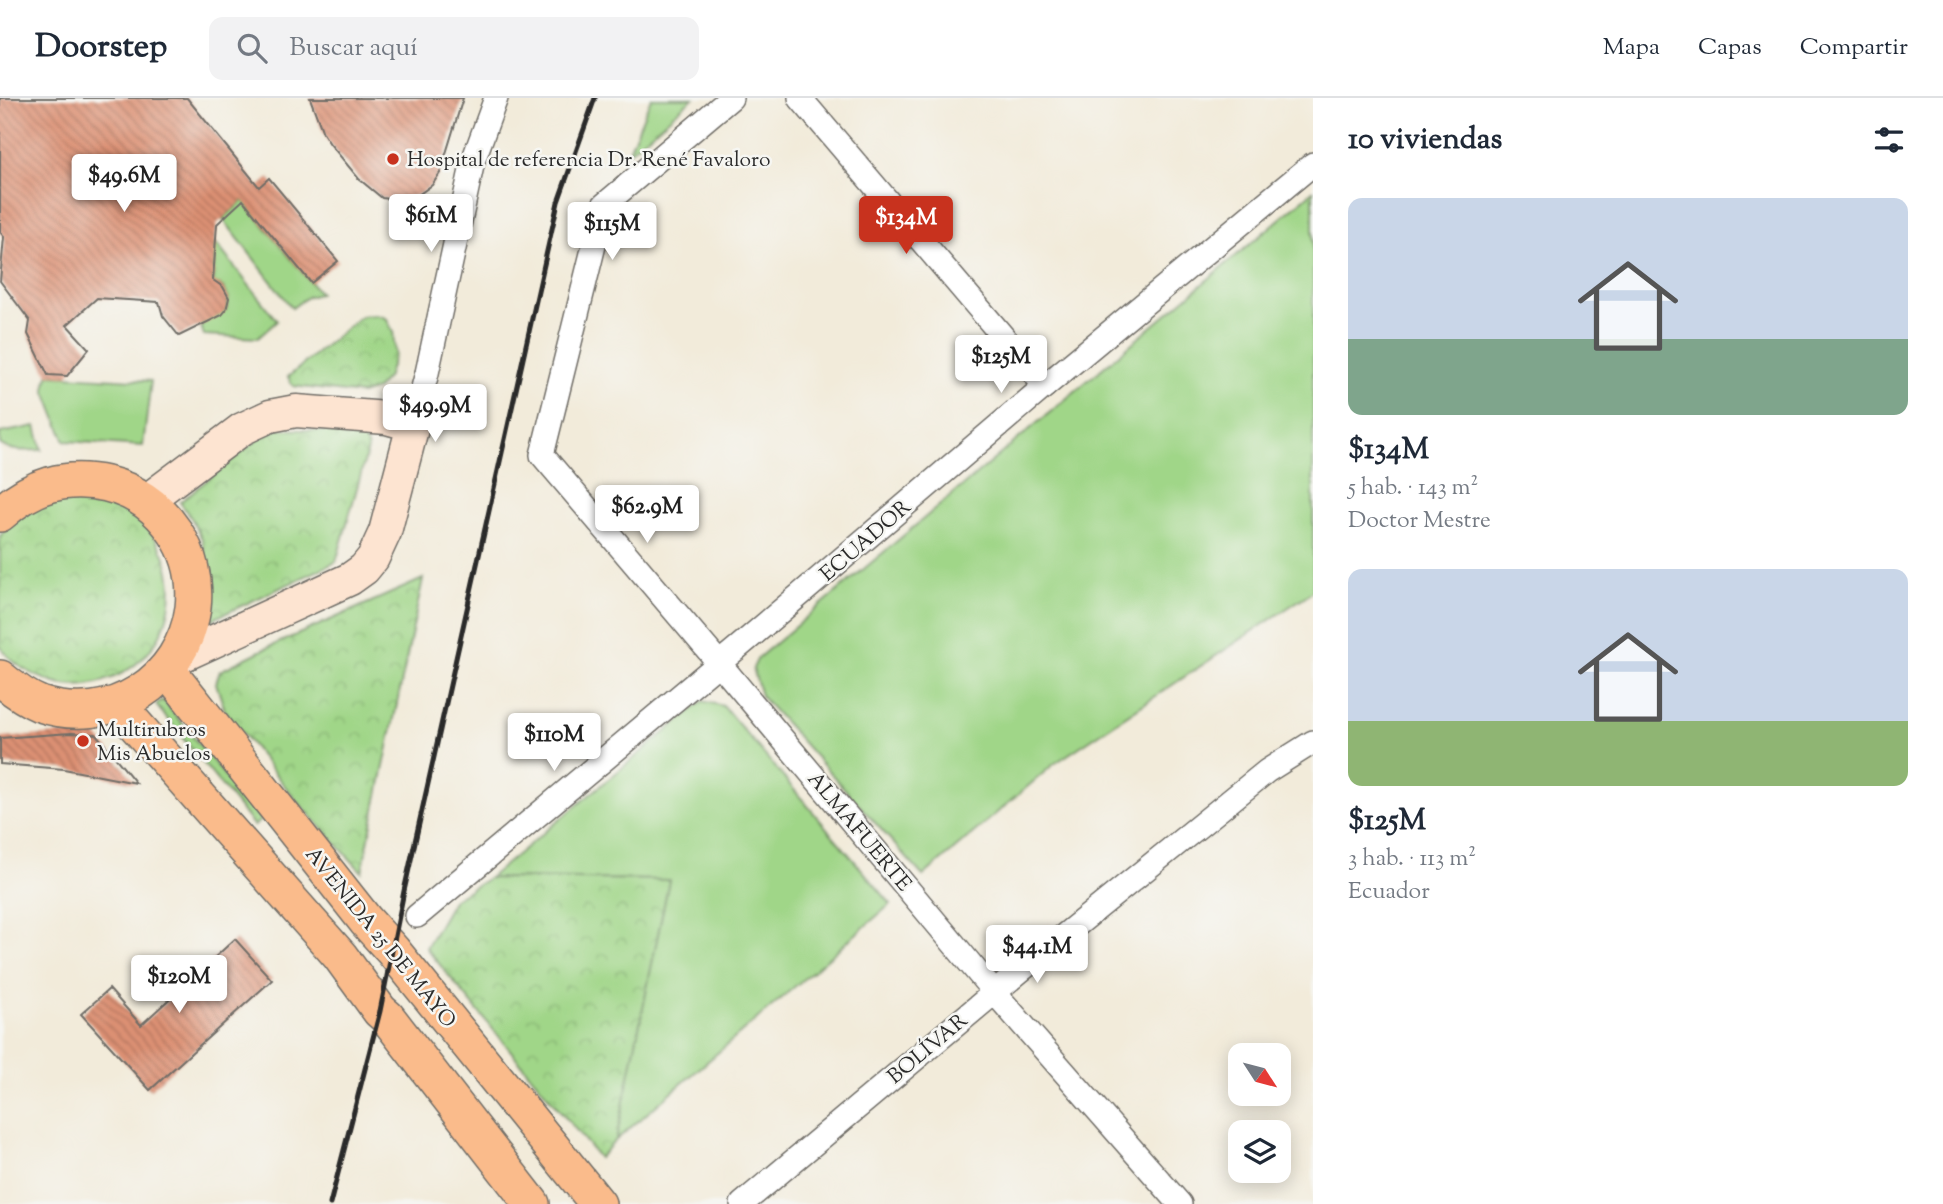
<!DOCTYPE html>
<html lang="es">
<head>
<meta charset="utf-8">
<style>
  :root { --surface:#fff; --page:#f2f2f3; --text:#1f2937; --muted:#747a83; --line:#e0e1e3; --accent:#c8321e }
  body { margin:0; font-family:"Sorts Mill Goudy",serif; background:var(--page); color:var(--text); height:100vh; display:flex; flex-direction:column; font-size:26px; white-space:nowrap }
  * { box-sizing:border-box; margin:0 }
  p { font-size:23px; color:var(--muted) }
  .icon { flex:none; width:38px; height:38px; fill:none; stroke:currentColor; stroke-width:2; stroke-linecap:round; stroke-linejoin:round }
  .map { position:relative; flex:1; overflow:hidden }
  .drawer { display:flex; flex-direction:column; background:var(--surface); width:630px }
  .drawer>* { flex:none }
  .needle { width:46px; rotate:126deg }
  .tools { position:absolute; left:1228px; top:945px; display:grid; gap:14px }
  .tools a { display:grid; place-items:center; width:63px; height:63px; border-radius:14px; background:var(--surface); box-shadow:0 4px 18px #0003; font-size:35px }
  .price { position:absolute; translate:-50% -60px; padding:0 16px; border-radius:7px; background:#fff; color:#222; font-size:23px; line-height:46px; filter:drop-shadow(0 2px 4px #0008) }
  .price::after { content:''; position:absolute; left:50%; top:42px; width:21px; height:16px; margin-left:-10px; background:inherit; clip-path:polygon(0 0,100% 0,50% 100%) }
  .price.active { background:var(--accent); color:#fff }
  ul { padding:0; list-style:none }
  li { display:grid; align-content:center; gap:14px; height:371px; padding:0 35px }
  li span { display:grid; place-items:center; height:217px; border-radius:14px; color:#555 }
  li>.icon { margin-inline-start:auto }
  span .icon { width:126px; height:126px; fill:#fffc; stroke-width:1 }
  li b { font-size:30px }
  h2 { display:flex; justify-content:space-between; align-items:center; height:84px; padding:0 35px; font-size:30px }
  header { display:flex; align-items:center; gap:42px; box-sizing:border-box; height:98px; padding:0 35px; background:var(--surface); border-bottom:2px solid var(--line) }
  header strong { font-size:33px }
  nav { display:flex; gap:38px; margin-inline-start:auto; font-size:24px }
  .search { width:490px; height:63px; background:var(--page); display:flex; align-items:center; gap:18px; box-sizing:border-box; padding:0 24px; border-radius:14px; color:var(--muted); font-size:26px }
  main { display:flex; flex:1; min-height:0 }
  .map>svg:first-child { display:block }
  .grass { fill:#a0d688; stroke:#66805a; stroke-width:2 }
  .park { fill:url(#park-crowns); stroke:#66805a; stroke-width:2 }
  .building { fill:url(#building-back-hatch) }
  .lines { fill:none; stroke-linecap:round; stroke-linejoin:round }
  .street-casing { stroke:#716e68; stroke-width:26 }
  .secondary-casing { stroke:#716e68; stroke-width:35 }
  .primary-casing { stroke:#716e68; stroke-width:38 }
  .street { stroke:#fff; stroke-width:23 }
  .secondary { stroke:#fde4d1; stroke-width:32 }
  .primary { stroke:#fabb8b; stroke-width:35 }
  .rail { stroke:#2b2b2b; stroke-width:5 }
  .poi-dot { fill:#c8321e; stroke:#f6f6f2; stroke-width:2.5 }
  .labels { text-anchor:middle; stroke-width:5; stroke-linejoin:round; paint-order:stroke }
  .poi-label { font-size:21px; fill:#2b2b2b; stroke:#f6f6f2; text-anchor:start }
  .street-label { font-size:21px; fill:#2b2b2b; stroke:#f6f6f2 }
</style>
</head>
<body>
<header>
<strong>Doorstep</strong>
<div class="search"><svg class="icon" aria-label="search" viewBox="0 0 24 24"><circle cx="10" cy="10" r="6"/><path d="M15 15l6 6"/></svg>Buscar aquí</div>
<nav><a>Mapa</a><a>Capas</a><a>Compartir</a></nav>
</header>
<main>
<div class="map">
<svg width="1313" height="1106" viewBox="0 0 1313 1106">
  <defs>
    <pattern id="park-crowns" width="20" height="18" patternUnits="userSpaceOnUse" patternTransform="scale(1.75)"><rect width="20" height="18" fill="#a0d688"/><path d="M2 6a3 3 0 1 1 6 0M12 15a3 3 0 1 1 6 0" fill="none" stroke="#8ab876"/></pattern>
    <pattern id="building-back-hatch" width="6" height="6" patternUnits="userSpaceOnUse" patternTransform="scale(1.75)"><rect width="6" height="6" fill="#dc9073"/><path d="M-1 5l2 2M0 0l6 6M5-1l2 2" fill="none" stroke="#b3765f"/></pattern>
  </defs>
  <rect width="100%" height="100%" fill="#f6f6f2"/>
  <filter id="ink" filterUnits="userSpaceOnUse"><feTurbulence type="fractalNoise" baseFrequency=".0143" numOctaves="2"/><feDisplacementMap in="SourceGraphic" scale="14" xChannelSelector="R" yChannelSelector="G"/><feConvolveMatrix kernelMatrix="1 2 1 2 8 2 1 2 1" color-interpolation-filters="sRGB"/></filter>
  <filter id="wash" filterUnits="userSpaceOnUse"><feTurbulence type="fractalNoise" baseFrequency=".00686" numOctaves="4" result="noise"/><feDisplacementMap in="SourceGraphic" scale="28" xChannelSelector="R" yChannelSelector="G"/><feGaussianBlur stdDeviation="1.57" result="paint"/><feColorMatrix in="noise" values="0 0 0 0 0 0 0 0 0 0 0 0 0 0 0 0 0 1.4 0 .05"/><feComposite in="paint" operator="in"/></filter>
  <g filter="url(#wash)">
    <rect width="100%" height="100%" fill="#f2ebda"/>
    <!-- grass -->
    <g class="grass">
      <path d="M651 0H693L628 55Z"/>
      <path d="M1313 93V493L1054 666 923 778 761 598 753 570 758 560Z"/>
      <path d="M243 102 311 185 320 196 307 199 292 210 223 121Z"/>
      <path d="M215 144 277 223 258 240 204 237 195 212H226L229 200 223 189 213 184Z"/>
      <path d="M48 277 151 283 143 348 65 343 45 291Z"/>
      <path d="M36 328 42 352C28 352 11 355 0 346V335Z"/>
      <path d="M163 602 261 722 254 728 156 607Z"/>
      <path d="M703 603 723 608 891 806 616 1042 669 782 489 780Z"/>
    </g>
    <!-- park -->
    <g class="park">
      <path d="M376 217 386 220 393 233 395 256 387 280 377 291 362 296 293 288 288 279 361 218Z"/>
      <path d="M277 331 351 334C362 336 365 341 368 351L336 464 198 528 212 491 202 441 193 423 180 404 267 334Z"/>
      <path d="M84 398C94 400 105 401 115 406 194 443 188 556 104 583 85 589 65 590 47 582 29 575 10 565 0 548V438C26 407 45 402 84 398Z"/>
      <path d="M423 481 362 774 296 702 225 613 216 585 220 573 260 553Z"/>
      <path d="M489 780 669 782 616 1042 599 1060 426 850 454 801Z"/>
    </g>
    <g id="blocks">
      <!-- building -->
      <g class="building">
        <path d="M0 0H187L259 89 269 80 338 163 311 185 243 102 217 126 213 182 223 189 229 200 226 212 222 217 179 238 163 218 159 204 97 200 67 227 89 251 67 278 48 277 28 236 30 223 0 183 4 139 0 134Z"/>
        <path d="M310 0H463L440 75 432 87 418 97 399 102 382 100 359 81 330 46 323 35Z"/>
        <path d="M71 635 96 636 136 685 64 671 0 666V640Z"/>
        <path d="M235 841 272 882 150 992 81 916 109 891 141 927Z"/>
      </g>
    </g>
  </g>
  <g filter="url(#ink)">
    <use href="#blocks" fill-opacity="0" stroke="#716e68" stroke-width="2"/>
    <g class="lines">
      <defs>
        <g id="street">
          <path d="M731 0 604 107 542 357 719 565 994 894 1180 1106"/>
          <path d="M800 0 1045 288"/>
          <path d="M413 327 427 275 473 63 496 0"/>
          <path d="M417 818 748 541 1045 288 1313 66"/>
          <path d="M742 1106 1019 874 1267 673 1313 644"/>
        </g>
        <path id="secondary" d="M146 403 242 331 270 318 296 313 387 320 413 327 385 434 373 460 364 471 350 481 175 561"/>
        <g id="primary">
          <path d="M0 416C32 387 65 377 107 386 136 393 159 410 175 434 190 456 196 483 193 510 183 583 111 630 40 606 25 600 12 590 0 580"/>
          <path d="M167 571 366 823 393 853 598 1106"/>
          <path d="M117 606 340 858 380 913 387 919 532 1106"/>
        </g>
      </defs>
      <!-- street casing -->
      <use href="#street" class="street-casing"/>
      <!-- secondary casing -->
      <use href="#secondary" class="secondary-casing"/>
      <!-- primary casing -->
      <use href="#primary" class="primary-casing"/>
      <!-- street -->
      <use href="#street" class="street"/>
      <!-- secondary -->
      <use href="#secondary" class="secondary"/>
      <!-- primary -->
      <use href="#primary" class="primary"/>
      <!-- rail -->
      <path class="rail" d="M330 1106 380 913 404 793 558 104 595 0"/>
    </g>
  </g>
  <!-- markers -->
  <g class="poi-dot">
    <circle cx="393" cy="61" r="7"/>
    <circle cx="83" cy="643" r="7"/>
  </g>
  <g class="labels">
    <!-- poi labels -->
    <g class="poi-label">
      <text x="407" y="68">Hospital de referencia Dr. René Favaloro</text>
      <text x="97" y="638">Multirubros<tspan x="97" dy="24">Mis Abuelos</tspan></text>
    </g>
    <!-- street labels -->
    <g class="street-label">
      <text transform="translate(865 442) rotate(-41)" y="7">ECUADOR</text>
      <text transform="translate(860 733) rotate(50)" y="7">ALMAFUERTE</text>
      <text transform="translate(381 839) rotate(51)" y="7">AVENIDA 25 DE MAYO</text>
      <text transform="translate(927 950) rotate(-40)" y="7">BOLÍVAR</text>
    </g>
  </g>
</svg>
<div class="tools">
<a><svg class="needle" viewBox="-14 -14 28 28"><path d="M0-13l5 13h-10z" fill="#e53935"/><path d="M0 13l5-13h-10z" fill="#747a83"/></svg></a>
<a><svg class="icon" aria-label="layers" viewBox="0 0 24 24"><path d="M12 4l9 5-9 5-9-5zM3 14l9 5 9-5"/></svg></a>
</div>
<b class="price" style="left:124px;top:116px">$49.6M</b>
<b class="price" style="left:431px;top:156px">$61M</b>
<b class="price active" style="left:906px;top:158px">$134M</b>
<b class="price" style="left:612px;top:164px">$115M</b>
<b class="price" style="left:1001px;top:297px">$125M</b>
<b class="price" style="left:435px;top:346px">$49.9M</b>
<b class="price" style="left:647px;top:447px">$62.9M</b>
<b class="price" style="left:554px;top:675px">$110M</b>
<b class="price" style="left:1037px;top:887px">$44.1M</b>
<b class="price" style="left:179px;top:917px">$120M</b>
</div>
<section class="drawer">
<h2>10 viviendas<svg class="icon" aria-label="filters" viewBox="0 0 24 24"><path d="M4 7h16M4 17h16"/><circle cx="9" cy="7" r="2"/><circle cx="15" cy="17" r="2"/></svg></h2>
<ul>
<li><span style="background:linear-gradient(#c9d6e8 65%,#7fa58c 0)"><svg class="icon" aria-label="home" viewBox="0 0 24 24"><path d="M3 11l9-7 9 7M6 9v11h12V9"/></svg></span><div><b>$134M</b><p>5 hab. · 143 m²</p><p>Doctor Mestre</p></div></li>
<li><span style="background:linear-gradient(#c9d6e8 70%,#8fb573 0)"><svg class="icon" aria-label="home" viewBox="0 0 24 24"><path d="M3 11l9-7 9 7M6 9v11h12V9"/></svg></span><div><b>$125M</b><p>3 hab. · 113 m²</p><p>Ecuador</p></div></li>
</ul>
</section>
</main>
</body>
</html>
